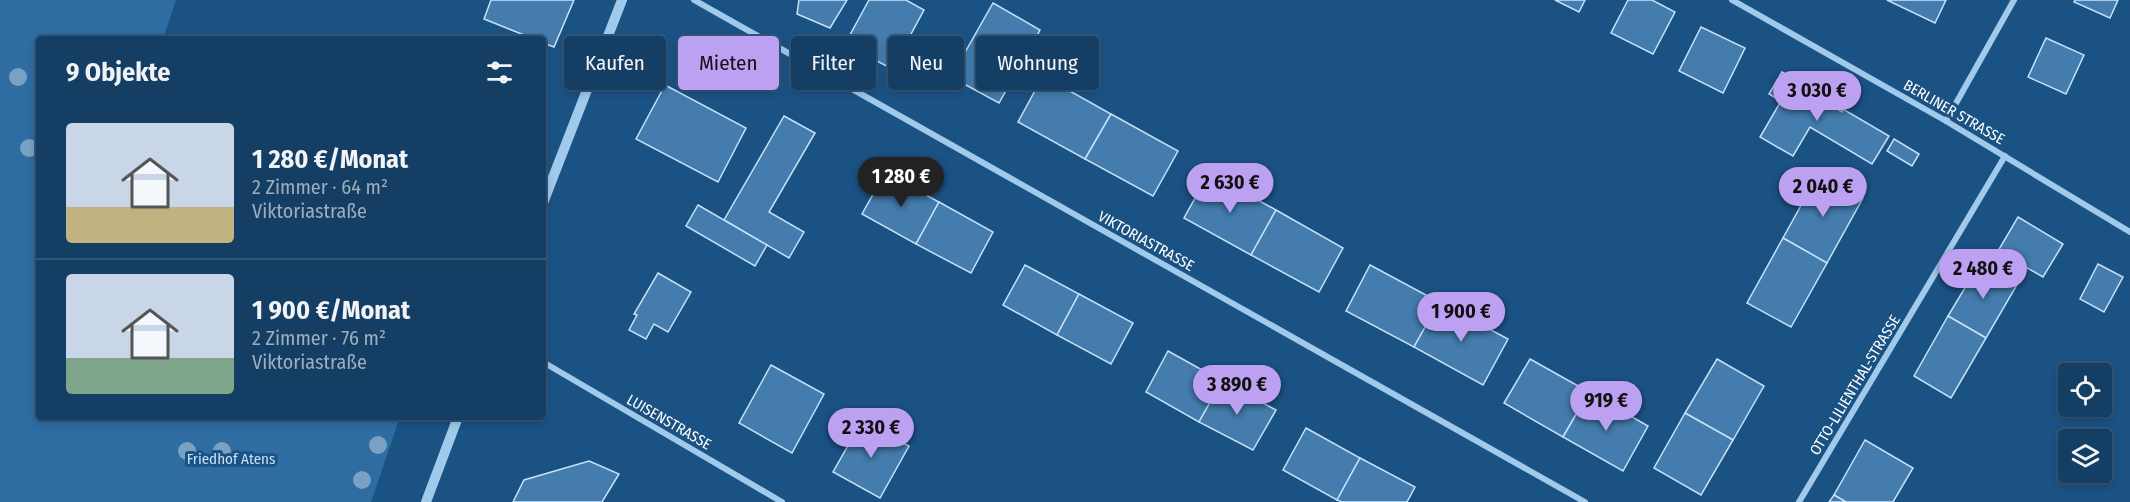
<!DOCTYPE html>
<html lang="de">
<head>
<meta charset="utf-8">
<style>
  :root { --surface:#143e63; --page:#21496c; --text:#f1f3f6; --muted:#9daebe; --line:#335778; --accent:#bca0f2 }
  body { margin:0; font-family:"Fira Sans Condensed",sans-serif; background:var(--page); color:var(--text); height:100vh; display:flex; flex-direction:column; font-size:22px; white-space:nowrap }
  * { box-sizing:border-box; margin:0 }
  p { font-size:20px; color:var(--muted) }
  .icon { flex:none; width:33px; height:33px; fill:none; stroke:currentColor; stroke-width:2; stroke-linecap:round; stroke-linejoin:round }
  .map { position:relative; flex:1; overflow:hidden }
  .side { position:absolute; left:36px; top:36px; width:510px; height:384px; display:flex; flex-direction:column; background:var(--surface); border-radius:6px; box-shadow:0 3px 9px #0003,0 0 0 2px var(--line) }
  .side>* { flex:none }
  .top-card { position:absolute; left:564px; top:36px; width:570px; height:54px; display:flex; gap:12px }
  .controls { position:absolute; left:2058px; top:363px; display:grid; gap:12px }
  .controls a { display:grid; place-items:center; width:54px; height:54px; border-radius:6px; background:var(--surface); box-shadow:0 3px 9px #0003,0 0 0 2px var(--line); font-size:30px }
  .price { position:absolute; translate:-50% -51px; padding:0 14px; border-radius:21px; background:var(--accent); color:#111; font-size:20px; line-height:39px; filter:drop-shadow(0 2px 3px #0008) }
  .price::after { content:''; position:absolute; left:50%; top:36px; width:18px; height:14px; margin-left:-9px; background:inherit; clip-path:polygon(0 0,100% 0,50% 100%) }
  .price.active { background:#222; color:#fff }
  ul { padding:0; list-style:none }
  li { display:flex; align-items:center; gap:18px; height:150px; padding:0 30px }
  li+li { border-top:2px solid var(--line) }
  li span { display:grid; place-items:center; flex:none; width:168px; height:120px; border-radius:6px; color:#555 }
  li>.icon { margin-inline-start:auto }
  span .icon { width:72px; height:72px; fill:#fffc; stroke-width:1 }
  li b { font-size:26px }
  h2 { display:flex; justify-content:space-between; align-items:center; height:72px; padding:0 30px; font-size:26px }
  .pill { padding:0 21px; border-radius:6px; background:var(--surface); box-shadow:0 3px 9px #0003,0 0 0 2px var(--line); font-size:21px; line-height:54px }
  .pill.active { background:var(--accent); color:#111 }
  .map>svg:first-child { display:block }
  .green { fill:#2e6ca2 }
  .building { fill:#437cad; stroke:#c5e1f8; stroke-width:1.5 }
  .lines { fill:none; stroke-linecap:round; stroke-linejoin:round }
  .minor { stroke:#a1c9eb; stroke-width:6 }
  .tertiary { stroke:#a1c9eb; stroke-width:10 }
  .tree { fill:#78a1c4 }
  .labels { text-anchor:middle; stroke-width:6; stroke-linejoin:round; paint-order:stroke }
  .street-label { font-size:15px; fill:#fff; stroke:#1b5284 }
  .park-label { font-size:15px; fill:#c5e1f8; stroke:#1b5284 }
</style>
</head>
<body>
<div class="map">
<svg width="2130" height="502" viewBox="0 0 2130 502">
  <rect width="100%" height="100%" fill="#1b5284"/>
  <!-- green -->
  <path class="green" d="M0 0H176L163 39H39V417H400L371 502H0Z"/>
  <!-- building -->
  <g class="building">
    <path d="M491 0H574L554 47 543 43V39H534L484 19Z"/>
    <path d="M799 0H847L830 28 797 14Z"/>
    <path d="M869 0H906L924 10 892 69 845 44Z"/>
    <path d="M1555 0H1585L1579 12Z"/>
    <path d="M1628 0H1652L1675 12 1653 54 1611 33Z"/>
    <path d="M1887 0H1946L1935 23Z"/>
    <path d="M2075 0H2118L2110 18 2074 2Z"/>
    <path d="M993 3 1040 30 999 103 951 77Z"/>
    <path d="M1701 27 1745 48 1723 93 1679 71Z"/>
    <path d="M2046 38 2084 55 2066 94 2028 77Z"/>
    <path d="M1782 72 1827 99 1825 102 1842 112 1843 109 1889 136 1872 164 1810 127 1793 156 1760 137 1781 101 1769 94Z"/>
    <path d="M1043 76 1111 114 1085 159 1018 122Z"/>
    <path d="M665 85 746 128 718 182 636 139Z"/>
    <path d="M1111 114 1178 151 1153 196 1085 159Z"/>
    <path d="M784 116 815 133 769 212 804 232 789 258 724 220Z"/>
    <path d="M1894 139 1919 154 1912 166 1887 151Z"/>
    <path d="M885 173 939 202 916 244 862 214Z"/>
    <path d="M1209 173 1276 210 1251 255 1184 218Z"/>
    <path d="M1819 173 1863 198 1827 263 1783 238Z"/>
    <path d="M939 202 993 232 971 273 916 244Z"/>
    <path d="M698 205 767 245 755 266 686 226Z"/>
    <path d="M1276 210 1343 248 1319 292 1251 255Z"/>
    <path d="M2018 217 2063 244 2043 277 1998 251Z"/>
    <path d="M1783 238 1827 263 1791 327 1747 303Z"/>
    <path d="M1981 261 2018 283 1986 338 1948 316Z"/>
    <path d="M2098 264 2123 277 2104 312 2080 299Z"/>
    <path d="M1025 265 1079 294 1057 335 1003 305Z"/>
    <path d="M1370 265 1439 302 1414 347 1346 311Z"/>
    <path d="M658 273 691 292 668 332 654 324 646 339 629 330 637 315 634 314Z"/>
    <path d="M1079 294 1133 323 1111 364 1057 335Z"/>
    <path d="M1439 302 1508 339 1483 385 1414 347Z"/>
    <path d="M1948 316 1986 338 1951 398 1914 376Z"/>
    <path d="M1168 351 1222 381 1199 422 1146 392Z"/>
    <path d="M1530 359 1589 392 1563 437 1504 403Z"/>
    <path d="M1717 359 1764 386 1733 440 1685 413Z"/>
    <path d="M771 365 824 394 792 453 739 423Z"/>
    <path d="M1222 381 1276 410 1253 450 1199 422Z"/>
    <path d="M1589 392 1648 426 1623 471 1563 437Z"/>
    <path d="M1685 413 1733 440 1701 495 1654 468Z"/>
    <path d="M862 421 909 446 880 498 833 472Z"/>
    <path d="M1306 428 1360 458 1337 500 1283 470Z"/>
    <path d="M1865 440 1913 468 1893 502H1846L1834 495Z"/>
    <path d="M1360 458 1415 487 1407 502H1342L1337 500Z"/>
    <path d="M589 461 619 474 602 502H513L524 480Z"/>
    <path d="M1834 495 1846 502H1829Z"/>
  </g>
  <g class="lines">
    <!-- minor -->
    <g class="minor">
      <path d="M694 0 1585 502"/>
      <path d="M1732 0 1946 121 2130 232"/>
      <path d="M1946 121 2014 0"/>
      <path d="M543 362 782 502"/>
      <path d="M1799 502 2005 156"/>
    </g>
    <!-- tertiary -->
    <g class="tertiary">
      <path d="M543 203 622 0"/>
      <path d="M426 502 458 417"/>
    </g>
  </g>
  <!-- trees -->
  <g class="tree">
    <circle cx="18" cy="77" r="9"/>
    <circle cx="29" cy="148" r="9"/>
    <circle cx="378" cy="445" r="9"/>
    <circle cx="187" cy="451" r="9"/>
    <circle cx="222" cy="451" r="9"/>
    <circle cx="362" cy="480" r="9"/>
  </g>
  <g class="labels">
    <!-- street labels -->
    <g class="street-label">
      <text transform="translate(1954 112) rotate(30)" y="5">BERLINER STRASSE</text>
      <text transform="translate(1146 241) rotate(29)" y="5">VIKTORIASTRASSE</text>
      <text transform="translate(1855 385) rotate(-59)" y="5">OTTO-LILIENTHAL-STRASSE</text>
      <text transform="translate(669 422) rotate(30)" y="5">LUISENSTRASSE</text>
    </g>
    <!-- park labels -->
    <g class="park-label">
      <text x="231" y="464">Friedhof Atens</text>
    </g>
  </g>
</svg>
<div class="controls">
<a><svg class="icon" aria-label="locate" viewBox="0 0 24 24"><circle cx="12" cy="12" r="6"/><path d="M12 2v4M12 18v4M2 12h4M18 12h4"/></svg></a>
<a><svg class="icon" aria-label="layers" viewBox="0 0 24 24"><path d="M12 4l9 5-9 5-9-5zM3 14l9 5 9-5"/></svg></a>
</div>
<b class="price" style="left:1817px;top:122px">3 030 €</b>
<b class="price active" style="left:901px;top:208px">1 280 €</b>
<b class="price" style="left:1230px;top:214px">2 630 €</b>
<b class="price" style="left:1823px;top:218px">2 040 €</b>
<b class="price" style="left:1983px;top:300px">2 480 €</b>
<b class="price" style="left:1461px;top:343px">1 900 €</b>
<b class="price" style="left:1237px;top:416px">3 890 €</b>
<b class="price" style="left:1606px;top:432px">919 €</b>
<b class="price" style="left:871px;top:459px">2 330 €</b>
<div class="top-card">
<a class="pill">Kaufen</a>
<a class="pill active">Mieten</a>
<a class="pill">Filter</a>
<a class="pill">Neu</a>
<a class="pill">Wohnung</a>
</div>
<section class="side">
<h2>9 Objekte<svg class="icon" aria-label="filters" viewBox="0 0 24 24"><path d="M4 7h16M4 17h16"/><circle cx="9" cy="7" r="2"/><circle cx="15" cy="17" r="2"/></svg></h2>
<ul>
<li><span style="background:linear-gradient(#c9d6e8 70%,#c2b280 0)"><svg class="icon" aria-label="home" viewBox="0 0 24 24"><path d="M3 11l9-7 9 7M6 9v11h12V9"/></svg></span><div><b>1 280 €/Monat</b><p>2 Zimmer · 64 m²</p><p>Viktoriastraße</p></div></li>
<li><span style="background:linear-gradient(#c9d6e8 70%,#7fa58c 0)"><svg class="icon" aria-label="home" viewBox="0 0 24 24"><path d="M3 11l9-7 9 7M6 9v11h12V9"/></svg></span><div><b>1 900 €/Monat</b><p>2 Zimmer · 76 m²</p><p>Viktoriastraße</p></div></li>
</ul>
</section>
</div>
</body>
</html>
